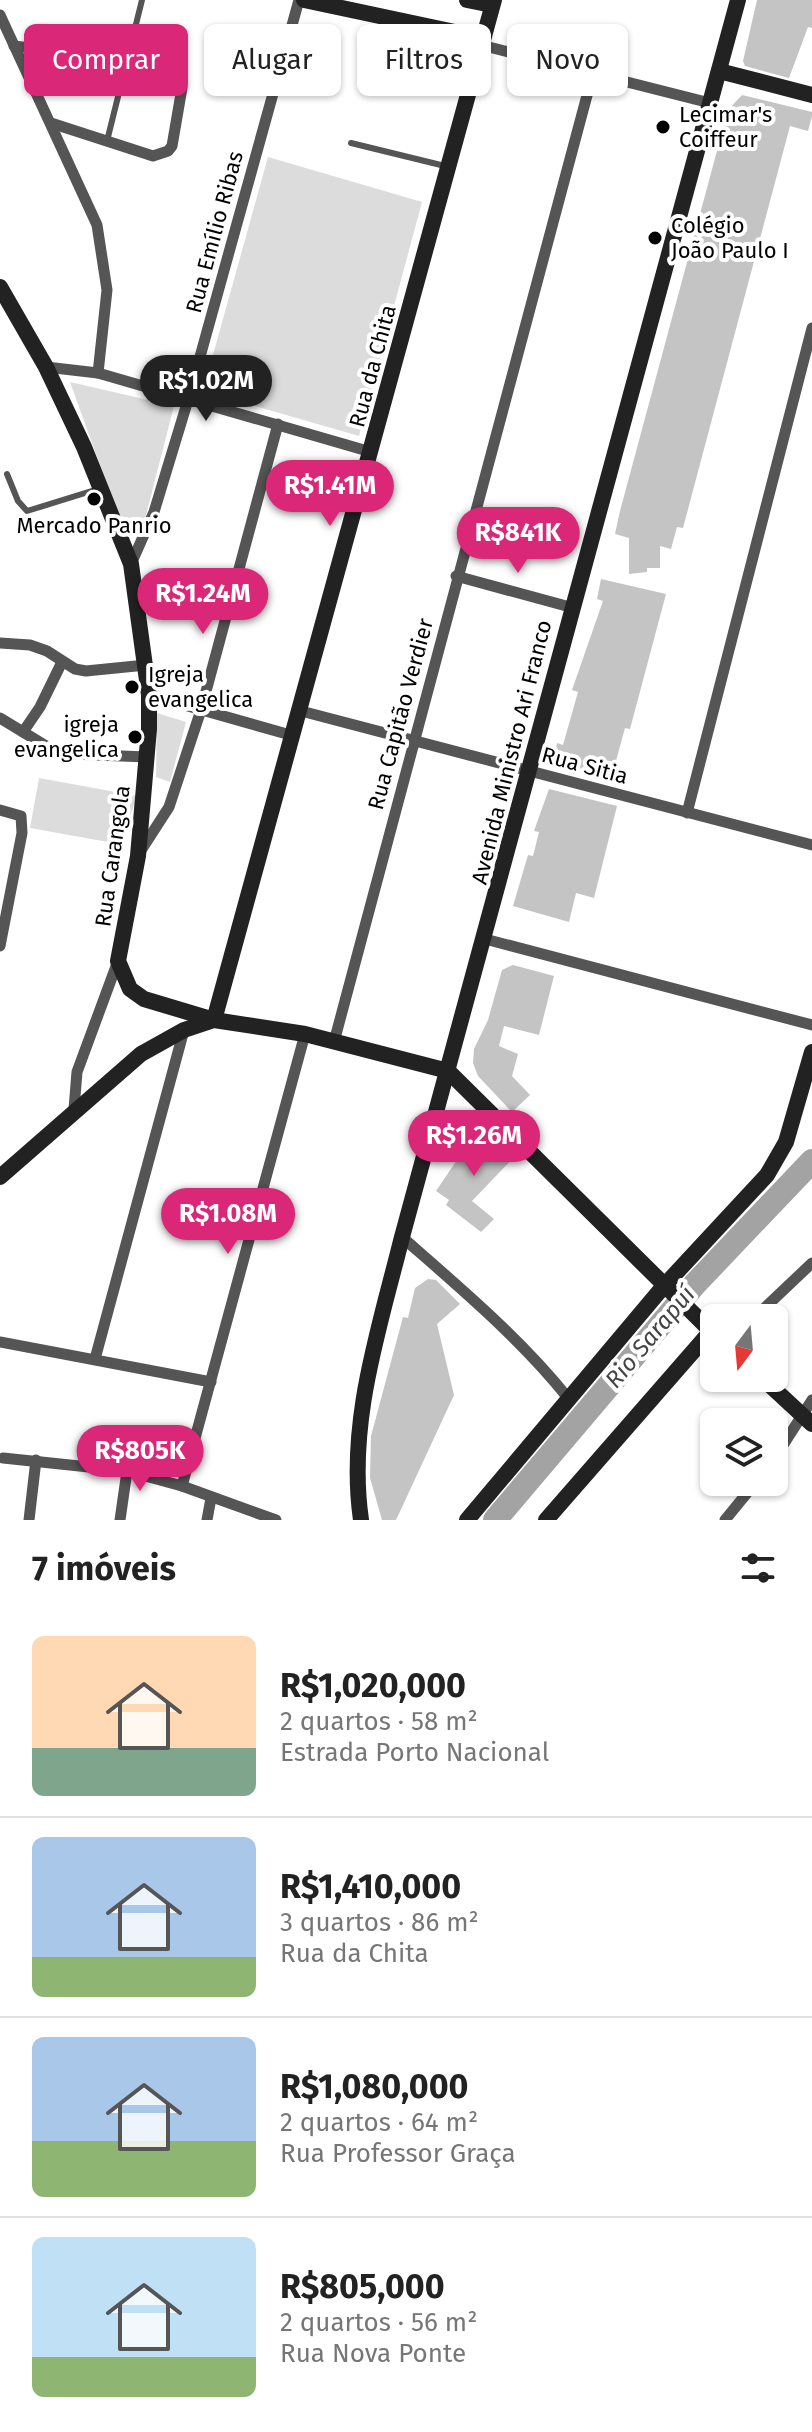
<!DOCTYPE html>
<html lang="pt">
<head>
<meta charset="utf-8">
<style>
  :root { --surface:#fff; --page:#f2f2f2; --text:#222; --muted:#767676; --line:#e0e0e0; --accent:#db2777 }
  body { margin:0; font-family:"Fira Sans",sans-serif; background:var(--page); color:var(--text); height:100vh; display:flex; flex-direction:column; font-size:30px; white-space:nowrap }
  * { box-sizing:border-box; margin:0 }
  p { font-size:26px; color:var(--muted) }
  .icon { flex:none; width:44px; height:44px; fill:none; stroke:currentColor; stroke-width:2; stroke-linecap:round; stroke-linejoin:round }
  .map { position:relative; height:1520px; overflow:hidden }
  .details { display:flex; flex-direction:column; background:var(--surface); flex:1 }
  .details>* { flex:none }
  .banner { position:absolute; left:24px; top:24px; width:764px; height:72px; display:flex; gap:16px }
  .needle { width:52px; rotate:196deg }
  .tools { position:absolute; left:700px; top:1304px; display:grid; gap:16px }
  .tools a { display:grid; place-items:center; width:88px; height:88px; border-radius:12px; background:var(--surface); box-shadow:0 2px 6px #0004; font-size:40px }
  .price { position:absolute; translate:-50% -68px; padding:0 18px; border-radius:28px; background:var(--accent); color:#fff; font-size:26px; line-height:52px; filter:drop-shadow(0 2px 4px #0008) }
  .price::after { content:''; position:absolute; left:50%; top:48px; width:24px; height:18px; margin-left:-12px; background:inherit; clip-path:polygon(0 0,100% 0,50% 100%) }
  .price.active { background:#222; color:#fff }
  ul { padding:0; list-style:none }
  li { display:flex; align-items:center; gap:24px; height:200px; padding:0 32px }
  li+li { border-top:2px solid var(--line) }
  li span { display:grid; place-items:center; flex:none; width:224px; height:160px; border-radius:12px; color:#555 }
  li>.icon { margin-inline-start:auto }
  span .icon { width:96px; height:96px; fill:#fffc; stroke-width:1 }
  li b { font-size:34px }
  h2 { display:flex; justify-content:space-between; align-items:center; height:96px; padding:0 32px; font-size:34px }
  .chip { padding:0 28px; border-radius:12px; background:var(--surface); box-shadow:0 2px 6px #0004; font-size:28px; line-height:72px }
  .chip.active { background:var(--accent); color:#fff }
  .map>svg:first-child { display:block }
  .green { fill:#dcdcdc }
  .lines { fill:none; stroke-linecap:round; stroke-linejoin:round }
  .river { stroke:#a3a3a3; stroke-width:24 }
  .building { fill:#c4c4c4 }
  .lane { stroke:#555; stroke-width:6 }
  .street { stroke:#555; stroke-width:11 }
  .secondary { stroke:#222; stroke-width:16 }
  .poi-dot { fill:#000; stroke:#fff; stroke-width:3 }
  .labels { text-anchor:middle; stroke-width:8; stroke-linejoin:round; paint-order:stroke }
  .poi-label { font-size:22px; fill:#000; stroke:#fff; text-anchor:start }
  .street-label { font-size:22px; fill:#000; stroke:#fff }
  .water-label { font-size:24px; font-style:italic; fill:#444; stroke:#fff }
</style>
</head>
<body>
<div class="map">
<svg width="812" height="1520" viewBox="0 0 812 1520">
  <rect width="100%" height="100%" fill="#fff"/>
  <!-- green -->
  <g class="green">
    <path d="M268 157 422 202 359 436 203 391Z"/>
    <path d="M70 382 174 406 144 523 118 515Z"/>
    <path d="M157 713 186 722 170 782 156 777Z"/>
    <path d="M39 778 138 796 119 844 30 828Z"/>
  </g>
  <g class="lines">
    <!-- river -->
    <path class="river" d="M495 1520 695 1284 812 1161"/>
  </g>
  <!-- building -->
  <g class="building">
    <path d="M757 0H812V28L808 27 789 78 745 66 743 61Z"/>
    <path d="M742 95 812 112V116L808 131 790 126 683 528 677 527 671 549 660 546V568H647V572L629 574V538L615 534 620 511 728 110Z"/>
    <path d="M601 579 666 594 630 729 625 728 611 779 569 769 555 754 557 743 563 745 578 692 572 690 603 601 597 599Z"/>
    <path d="M549 789 617 806 594 898 576 893 569 922 513 906 528 855 533 856 539 832 534 831Z"/>
    <path d="M513 965 554 976 539 1035 504 1026 499 1046 518 1054 512 1076 530 1095 512 1112 478 1076 473 1063 474 1049 488 1020 502 970Z"/>
    <path d="M478 1129 515 1156 472 1201 494 1219 481 1232 446 1205 449 1200 436 1191Z"/>
    <path d="M428 1279 436 1280 460 1304 437 1324 454 1395 396 1520H382L370 1478 371 1436 403 1317 408 1318 415 1288Z"/>
  </g>
  <g class="lines">
    <!-- lane -->
    <g class="lane">
      <path d="M107 141 142 0"/>
      <path d="M351 143 445 166"/>
      <path d="M7 474 18 501 27 511 98 489"/>
    </g>
    <!-- street -->
    <g class="street">
      <path d="M0 15 97 225 107 290 98 373"/>
      <path d="M481 45 710 103"/>
      <path d="M14 46C40 48 172 70 182 88L172 146 168 151 153 156 51 123"/>
      <path d="M46 367 98 373 371 452"/>
      <path d="M131 564 154 512 188 400 299 0"/>
      <path d="M456 576 570 607"/>
      <path d="M0 643 30 645 47 651 75 669 86 671 146 665"/>
      <path d="M149 695 294 736"/>
      <path d="M301 711 812 845"/>
      <path d="M0 718 51 749 71 754 147 757"/>
      <path d="M23 732 40 707 62 662"/>
      <path d="M0 810 21 816 22 833 0 946"/>
      <path d="M687 813 812 328"/>
      <path d="M138 855 169 807 201 710 278 424"/>
      <path d="M485 939 812 1025"/>
      <path d="M334 1042 593 73"/>
      <path d="M74 1109 77 1072 118 961"/>
      <path d="M402 1237C459 1287 520 1338 568 1398"/>
      <path d="M754 1318 812 1263"/>
      <path d="M0 1342 211 1382"/>
      <path d="M95 1359 184 1030"/>
      <path d="M3 1458 127 1471 182 1486 276 1520"/>
      <path d="M774 1459 812 1400"/>
      <path d="M182 1486 305 1034"/>
      <path d="M29 1520 36 1460"/>
      <path d="M120 1520 127 1471"/>
      <path d="M207 1520 211 1498"/>
      <path d="M725 1520 756 1482"/>
    </g>
    <!-- secondary -->
    <g class="secondary">
      <path d="M304 0 483 38"/>
      <path d="M467 0 492 5"/>
      <path d="M719 71 812 95"/>
      <path d="M0 287 46 367 84 447 131 564 149 695V729L138 856 118 961 130 989 144 999 214 1020"/>
      <path d="M214 1020 494 0"/>
      <path d="M0 1177 141 1054 184 1030 214 1020 305 1034 448 1071 714 1334"/>
      <path d="M762 1378 812 1424"/>
      <path d="M361 1520C347 1423 379 1330 402 1237L738 0"/>
      <path d="M467 1520 663 1287 767 1175 786 1142 812 1052"/>
      <path d="M546 1520 711 1331"/>
    </g>
  </g>
  <!-- markers -->
  <g class="poi-dot">
    <circle cx="663" cy="127" r="8"/>
    <circle cx="655" cy="238" r="8"/>
    <circle cx="94" cy="499" r="8"/>
    <circle cx="132" cy="687" r="8"/>
    <circle cx="135" cy="737" r="8"/>
  </g>
  <g class="labels">
    <!-- poi labels -->
    <g class="poi-label">
      <text x="679" y="122">Lecimar's<tspan x="679" dy="25">Coiffeur</tspan></text>
      <text x="671" y="233">Colégio<tspan x="671" dy="25">João Paulo I</tspan></text>
      <text x="94" y="533" text-anchor="middle">Mercado Panrio</text>
      <text x="148" y="682">Igreja<tspan x="148" dy="25">evangelica</tspan></text>
      <text x="119" y="732" text-anchor="end">igreja<tspan x="119" dy="25">evangelica</tspan></text>
    </g>
    <!-- street labels -->
    <g class="street-label">
      <text transform="translate(214 232) rotate(-75)" y="8">Rua Emílio Ribas</text>
      <text transform="translate(372 366) rotate(-75)" y="8">Rua da Chita</text>
      <text transform="translate(400 714) rotate(-75)" y="8">Rua Capitão Verdier</text>
      <text transform="translate(511 752) rotate(-76)" y="8">Avenida Ministro Ari Franco</text>
      <text transform="translate(585 765) rotate(15)" y="8">Rua Sitia</text>
      <text transform="translate(112 856) rotate(-82)" y="8">Rua Carangola</text>
    </g>
    <!-- water labels -->
    <g class="water-label">
      <text transform="translate(650 1337) rotate(-50)" y="8">Rio Sarapuí</text>
    </g>
  </g>
</svg>
<div class="tools">
<a><svg class="needle" viewBox="-14 -14 28 28"><path d="M0-13l5 13h-10z" fill="#e53935"/><path d="M0 13l5-13h-10z" fill="#767676"/></svg></a>
<a><svg class="icon" aria-label="layers" viewBox="0 0 24 24"><path d="M12 4l9 5-9 5-9-5zM3 14l9 5 9-5"/></svg></a>
</div>
<b class="price active" style="left:206px;top:423px">R$1.02M</b>
<b class="price" style="left:330px;top:528px">R$1.41M</b>
<b class="price" style="left:518px;top:575px">R$841K</b>
<b class="price" style="left:203px;top:636px">R$1.24M</b>
<b class="price" style="left:474px;top:1178px">R$1.26M</b>
<b class="price" style="left:228px;top:1256px">R$1.08M</b>
<b class="price" style="left:140px;top:1493px">R$805K</b>
<div class="banner">
<a class="chip active">Comprar</a>
<a class="chip">Alugar</a>
<a class="chip">Filtros</a>
<a class="chip">Novo</a>
</div>
</div>
<section class="details">
<h2>7 imóveis<svg class="icon" aria-label="filters" viewBox="0 0 24 24"><path d="M4 7h16M4 17h16"/><circle cx="9" cy="7" r="2"/><circle cx="15" cy="17" r="2"/></svg></h2>
<ul>
<li><span style="background:linear-gradient(#ffd9b3 70%,#7fa58c 0)"><svg class="icon" aria-label="home" viewBox="0 0 24 24"><path d="M3 11l9-7 9 7M6 9v11h12V9"/></svg></span><div><b>R$1,020,000</b><p>2 quartos · 58 m²</p><p>Estrada Porto Nacional</p></div></li>
<li><span style="background:linear-gradient(#a9c7e8 75%,#8fb573 0)"><svg class="icon" aria-label="home" viewBox="0 0 24 24"><path d="M3 11l9-7 9 7M6 9v11h12V9"/></svg></span><div><b>R$1,410,000</b><p>3 quartos · 86 m²</p><p>Rua da Chita</p></div></li>
<li><span style="background:linear-gradient(#a9c7e8 65%,#8fb573 0)"><svg class="icon" aria-label="home" viewBox="0 0 24 24"><path d="M3 11l9-7 9 7M6 9v11h12V9"/></svg></span><div><b>R$1,080,000</b><p>2 quartos · 64 m²</p><p>Rua Professor Graça</p></div></li>
<li><span style="background:linear-gradient(#bfe0f5 75%,#8fb573 0)"><svg class="icon" aria-label="home" viewBox="0 0 24 24"><path d="M3 11l9-7 9 7M6 9v11h12V9"/></svg></span><div><b>R$805,000</b><p>2 quartos · 56 m²</p><p>Rua Nova Ponte</p></div></li>
</ul>
</section>
</body>
</html>
